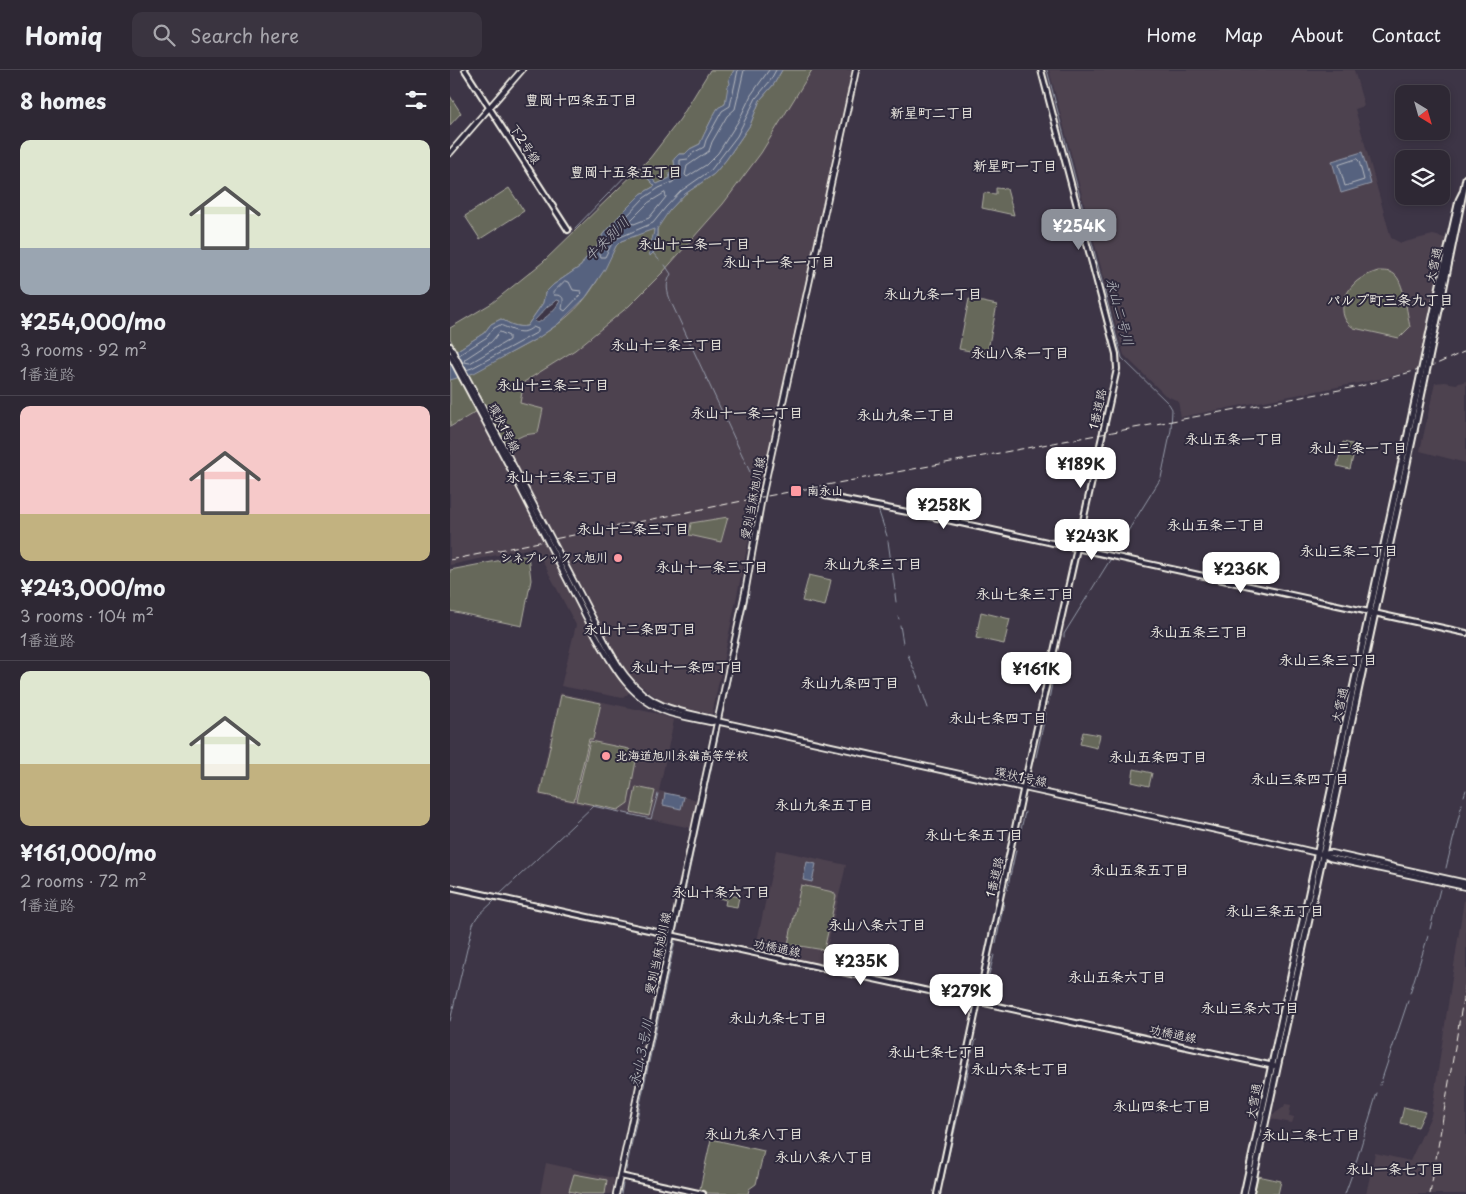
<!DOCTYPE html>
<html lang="en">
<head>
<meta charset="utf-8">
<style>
  :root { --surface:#2e2834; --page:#3a3440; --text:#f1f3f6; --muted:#a7a6ac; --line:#49444f; --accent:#8c9099 }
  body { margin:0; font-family:"Playpen Sans","Klee One",sans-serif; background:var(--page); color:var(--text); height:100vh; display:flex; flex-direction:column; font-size:19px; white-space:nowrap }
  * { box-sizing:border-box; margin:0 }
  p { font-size:16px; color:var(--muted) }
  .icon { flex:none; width:28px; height:28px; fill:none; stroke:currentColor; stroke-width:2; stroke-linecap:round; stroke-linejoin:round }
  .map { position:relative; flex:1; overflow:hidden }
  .drawer { display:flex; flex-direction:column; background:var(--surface); width:450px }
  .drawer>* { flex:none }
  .needle { width:32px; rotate:143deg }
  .controls { position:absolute; left:945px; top:15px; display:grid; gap:10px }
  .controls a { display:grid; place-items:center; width:55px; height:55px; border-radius:10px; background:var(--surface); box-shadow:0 2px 8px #0003,0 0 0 1px var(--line); font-size:25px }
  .price { position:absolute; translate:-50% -42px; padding:0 11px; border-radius:10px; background:#fff; color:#222; font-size:16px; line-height:32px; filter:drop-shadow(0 1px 2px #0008) }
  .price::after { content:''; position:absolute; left:50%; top:30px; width:15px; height:11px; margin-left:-8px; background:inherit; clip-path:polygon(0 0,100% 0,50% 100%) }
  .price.active { background:var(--accent); color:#fff }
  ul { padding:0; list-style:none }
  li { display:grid; align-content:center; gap:10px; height:265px; padding:0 20px }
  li+li { border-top:1px solid var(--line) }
  li span { display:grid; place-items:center; height:155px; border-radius:10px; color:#555 }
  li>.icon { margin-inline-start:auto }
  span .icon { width:90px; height:90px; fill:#fffc; stroke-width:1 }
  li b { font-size:21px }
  h2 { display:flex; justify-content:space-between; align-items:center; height:60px; padding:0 20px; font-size:21px }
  header { display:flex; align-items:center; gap:30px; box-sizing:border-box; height:70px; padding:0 25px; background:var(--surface); border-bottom:1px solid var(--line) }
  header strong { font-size:24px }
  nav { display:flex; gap:28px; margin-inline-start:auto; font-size:18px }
  .search { width:350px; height:45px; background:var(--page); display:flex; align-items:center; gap:12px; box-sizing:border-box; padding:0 18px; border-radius:10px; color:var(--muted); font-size:19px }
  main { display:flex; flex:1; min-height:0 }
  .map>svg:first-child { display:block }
  .built { fill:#4e4250 }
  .green { fill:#66685a; stroke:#adaca1 }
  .water { fill:#56627f; stroke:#959ba9; fill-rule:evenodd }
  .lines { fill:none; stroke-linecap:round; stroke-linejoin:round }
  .shore { stroke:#b5b8be; stroke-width:1 }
  .stream { stroke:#959ba9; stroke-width:1 }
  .tertiary-casing { stroke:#f4f1e8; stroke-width:8 }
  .primary-casing { stroke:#f4f1e8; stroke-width:8 }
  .trunk-casing { stroke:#f4f1e8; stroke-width:9 }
  .tertiary { stroke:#2f2a3d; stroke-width:4 }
  .primary { stroke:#2f2a3d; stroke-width:4.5 }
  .trunk { stroke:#2f2a3d; stroke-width:5 }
  .rail { stroke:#f4f1e8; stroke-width:1; stroke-dasharray:8 4; stroke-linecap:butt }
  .primary-bridge-casing { stroke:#f4f1e8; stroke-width:8; stroke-linecap:butt }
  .trunk-bridge-casing { stroke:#f4f1e8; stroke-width:9; stroke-linecap:butt }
  .primary-bridge { stroke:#2f2a3d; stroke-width:4.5 }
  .trunk-bridge { stroke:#2f2a3d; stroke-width:5 }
  .poi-dot { fill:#ff9aa2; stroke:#2f2a3d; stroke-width:2 }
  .labels { text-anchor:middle; stroke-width:4; stroke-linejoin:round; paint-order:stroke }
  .street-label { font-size:12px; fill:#f4f1e8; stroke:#2f2a3d }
  .poi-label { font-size:12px; font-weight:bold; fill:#f4f1e8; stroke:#2f2a3d; text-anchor:start }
  .neighbourhood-label { font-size:14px; font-weight:bold; fill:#f4f1e8; stroke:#2f2a3d }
  .water-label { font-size:14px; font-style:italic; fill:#b5b8be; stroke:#2f2a3d }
</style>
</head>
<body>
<header>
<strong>Homiq</strong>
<div class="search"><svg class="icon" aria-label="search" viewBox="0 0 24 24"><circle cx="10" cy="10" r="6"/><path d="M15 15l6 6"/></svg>Search here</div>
<nav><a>Home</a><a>Map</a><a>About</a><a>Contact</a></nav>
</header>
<main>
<section class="drawer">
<h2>8 homes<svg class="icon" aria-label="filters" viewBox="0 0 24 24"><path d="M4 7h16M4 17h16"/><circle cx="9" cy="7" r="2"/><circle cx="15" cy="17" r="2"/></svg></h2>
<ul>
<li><span style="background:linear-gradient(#dfe7d0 70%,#9aa5b1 0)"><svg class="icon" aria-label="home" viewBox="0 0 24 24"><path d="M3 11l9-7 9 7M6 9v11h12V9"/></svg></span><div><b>¥254,000/mo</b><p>3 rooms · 92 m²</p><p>1番道路</p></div></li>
<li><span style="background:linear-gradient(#f6c9c9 70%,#c2b280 0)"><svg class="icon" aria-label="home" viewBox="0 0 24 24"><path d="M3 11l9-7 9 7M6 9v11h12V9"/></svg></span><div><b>¥243,000/mo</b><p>3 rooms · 104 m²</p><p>1番道路</p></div></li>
<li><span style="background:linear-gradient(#dfe7d0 60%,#c2b280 0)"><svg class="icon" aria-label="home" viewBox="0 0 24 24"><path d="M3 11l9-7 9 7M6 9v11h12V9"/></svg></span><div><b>¥161,000/mo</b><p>2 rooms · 72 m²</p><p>1番道路</p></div></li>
</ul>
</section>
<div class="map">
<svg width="1016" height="1124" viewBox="0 0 1016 1124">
  <rect width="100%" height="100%" fill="#3d3546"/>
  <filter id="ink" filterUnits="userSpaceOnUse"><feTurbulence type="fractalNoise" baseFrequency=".02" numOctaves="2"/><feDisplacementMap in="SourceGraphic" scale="10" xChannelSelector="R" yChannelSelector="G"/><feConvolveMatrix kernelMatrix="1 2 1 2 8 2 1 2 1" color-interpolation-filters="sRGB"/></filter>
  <g filter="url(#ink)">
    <!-- built -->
    <g class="built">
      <path d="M362 0H404L306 435 262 644 224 636 211 631 189 614 173 628 111 616 126 555 85 477 0 495V358L34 337 68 367 88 363 70 333 74 312 125 280 179 236 213 202 273 134 311 83Z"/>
      <path d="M599 0H904L914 36 905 39 941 168 951 173 983 165 995 168 968 299 934 308 731 347 728 331 715 325 674 285Z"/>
      <path d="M1016 311V393L970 381 985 313 995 312 1006 314Z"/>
      <path d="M110 623 209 644 224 650 209 721 247 730 241 758 88 725Z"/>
      <path d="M327 780 396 795 373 895 305 881 326 781Z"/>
      <path d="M1016 817V1124H916L925 1083 960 1091 981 1046Z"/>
      <path d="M835 1034 841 1035 839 1046 844 1047 842 1053 821 1049 822 1044H824L834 1037Z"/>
      <path d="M96 1093 163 1108 164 1111 161 1124H90Z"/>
    </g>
    <!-- green -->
    <g class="green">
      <path d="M260 0H284L275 34C274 35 269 37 268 38 265 42 251 70 250 74L240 79 235 84H229L224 89 225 100 221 103 220 108 207 114 195 102 193 104 205 116 191 124 168 147 153 164 145 181 135 189 131 196 103 215 95 223 93 233 77 256C67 258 60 254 51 249L41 254 34 263 6 281 0 268V258L42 233 93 192 200 88 230 49Z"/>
      <path d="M332 0H362L311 83 273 134 213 202 179 236 125 280 74 312 70 333 93 339 88 363 74 365 55 374 15 305C56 285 109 263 137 226 149 210 157 193 166 176L171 171 204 158V167L199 181 203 177 207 167V159L210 152 219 141 235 124 264 104 276 90 300 55 310 30 324 14Z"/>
      <path d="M0 26 11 43 0 55Z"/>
      <path d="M59 118 74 141 30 169 15 146Z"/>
      <path d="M546 118 557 119 564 145 532 138 534 123 546 124Z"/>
      <path d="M928 201C934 201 940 201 944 204 954 211 957 244 960 257L949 268 904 258C884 247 894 219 910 209 916 205 922 203 928 201Z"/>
      <path d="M519 229 547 235 537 284 509 279Z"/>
      <path d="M5 307H12L29 340 0 357V310Z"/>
      <path d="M893 372 906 375 900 399 887 396Z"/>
      <path d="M278 447 271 472 239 465 241 453Z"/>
      <path d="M78 485 81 510 72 556 0 541V500Z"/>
      <path d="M359 505 381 510 375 536 352 531Z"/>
      <path d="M531 542 560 549 554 574 526 568Z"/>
      <path d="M111 625 151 633 143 669H139L124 731 90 724Z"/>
      <path d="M633 662 650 665 647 678 630 674Z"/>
      <path d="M140 671 179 679 184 687V691H186L178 733 168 740 126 731Z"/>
      <path d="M684 699 702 703 699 716 682 712Z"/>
      <path d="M186 717 205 721 199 746 181 742Z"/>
      <path d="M351 815 383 822 386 826 374 880 338 874Z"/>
      <path d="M267 822 289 827 287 837 275 835 276 830 266 827Z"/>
      <path d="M954 1037 975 1042 968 1057 950 1053Z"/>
      <path d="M261 1069 314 1081 306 1114 299 1119 298 1124 249 1123Z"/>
      <path d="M124 1104 157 1110 155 1124H132L119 1121Z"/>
      <path d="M808 1106 831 1111 828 1124H804Z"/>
    </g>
    <!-- water -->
    <g class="water">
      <path d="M284 0H332L324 14 310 30 300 55 276 90 264 104 235 124 219 141 207 159V167L203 175 205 181 200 186C197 177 204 168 204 159L171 171 166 176 155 199 136 227 108 254 88 268 24 303 0 310V285L34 263 41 254 51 249C60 254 67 258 77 256L93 233 95 223 103 215 131 196 135 189 145 181 153 164 168 147 191 124 205 116 193 103 195 101 207 114 220 108 219 103 225 100 224 89 229 84H235L240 79 250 74C251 70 265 42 268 38 269 37 274 35 275 34L278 16 280 14 279 9ZM107 230 110 231C105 240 97 247 88 253L84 251 98 236Z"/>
      <path d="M912 82 921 114 891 123 882 91Z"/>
      <path d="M215 723 234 727 231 739 213 735Z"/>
      <path d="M357 792 366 794 362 812 353 810Z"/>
    </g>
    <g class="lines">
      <!-- shore -->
      <g class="shore">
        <path d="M288 0 280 36 272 41 256 70 254 77 243 83 238 89 230 90V101L223 112 209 118 194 128 158 166 149 183 151 187H155L162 173 168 168 203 153 215 138 231 121 261 100 287 66 306 28 320 11 326 0"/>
        <path d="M294 0 285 39 277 46 262 72 259 81 237 96 235 105 237 107 256 95 268 83 289 50 301 25 319 0"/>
        <path d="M907 89 909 91 914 110 895 116 889 95Z"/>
        <path d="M215 123 216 127 199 148 184 154 181 153V150L198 133Z"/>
        <path d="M115 211 119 212 123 220 131 221 132 223 115 241 112 239C113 230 116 225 104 225L103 223Z"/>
        <path d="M50 262 59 266V270L20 293 14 292 15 289 41 272Z"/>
        <path d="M9 285 37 267 44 258 50 255C62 259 72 267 83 257L88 259V262L22 298 16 300"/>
      </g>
      <!-- stream -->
      <g class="stream">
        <path d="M597 0 672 288 719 334 722 339 721 360 711 408 614 564V567"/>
        <path d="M125 158 186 95 189 98"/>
        <path d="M203 183 209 190"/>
        <path d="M215 195 221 204C215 214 217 222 221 232L300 402"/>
        <path d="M428 439 437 466"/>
        <path d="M438 471 441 492"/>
        <path d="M442 498 445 520"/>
        <path d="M445 524 446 532"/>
        <path d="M448 547 449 549"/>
        <path d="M450 555 453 573"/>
        <path d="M458 585 468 609"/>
        <path d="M470 615 478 638"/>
        <path d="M598 635 605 598"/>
        <path d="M273 642 299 523"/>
        <path d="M586 687 596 643"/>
        <path d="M1014 726 1016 720"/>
        <path d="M569 768 575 742"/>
        <path d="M996 798 1012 734"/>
        <path d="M557 820 566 780"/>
        <path d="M49 825 143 736 201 749 208 724"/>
        <path d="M980 859 990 819"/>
        <path d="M226 863 269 662"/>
        <path d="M546 873 554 832"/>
        <path d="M960 923 978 866"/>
        <path d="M533 928 544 885"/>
        <path d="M0 951 23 854 27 847 44 831"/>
        <path d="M522 982 526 970"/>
        <path d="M930 1015 958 931"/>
        <path d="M511 1034 520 993"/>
        <path d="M176 1100 225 871"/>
        <path d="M493 1111 508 1046"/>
        <path d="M171 1124 173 1114"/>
        <path d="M491 1124V1123"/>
        <path d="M895 1124 904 1099 927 1023"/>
      </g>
      <defs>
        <g id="tertiary">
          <path d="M15 0 118 160"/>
          <path d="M372 423 375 426 483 447 1016 563"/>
          <path d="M0 817 824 996"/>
          <path d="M170 1106 253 1124"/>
          <path d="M487 1124 575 711 667 299 666 284 591 0"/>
        </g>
        <g id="primary">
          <path d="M0 83 72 0"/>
          <path d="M0 276 64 397"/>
          <path d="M0 285 60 398"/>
          <path d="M150 562C165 592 181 623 214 636 229 642 246 645 262 649L266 651 799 767 872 784 880 788 1016 817"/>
          <path d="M145 564C164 598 181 630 220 643 233 647 248 649 261 652L266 651"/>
          <path d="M873 784 881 783 1016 813"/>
          <path d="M166 1124 295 523 312 427 406 0"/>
        </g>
        <g id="trunk">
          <path d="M989 219 1009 130 1012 124"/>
          <path d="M993 221 1016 108"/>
          <path d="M794 1124 959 359"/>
          <path d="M800 1124 964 361"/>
        </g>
      </defs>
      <!-- tertiary casing -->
      <use href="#tertiary" class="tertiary-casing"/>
      <!-- primary casing -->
      <use href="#primary" class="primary-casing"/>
      <!-- trunk casing -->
      <use href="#trunk" class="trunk-casing"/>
      <!-- tertiary -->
      <use href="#tertiary" class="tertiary"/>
      <!-- primary -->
      <use href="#primary" class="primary"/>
      <!-- trunk -->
      <use href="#trunk" class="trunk"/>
      <!-- rail -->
      <g class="rail">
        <path d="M0 490 312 427 911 316 982 296 1016 281"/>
        <path d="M980 1124 1016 912"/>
      </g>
      <defs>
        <g id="primary-bridge">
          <path d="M64 397 150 562"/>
          <path d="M60 398 145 564"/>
        </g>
        <g id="trunk-bridge">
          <path d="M959 359 989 219"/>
          <path d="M964 361 993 221"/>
        </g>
      </defs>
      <!-- primary-bridge casing -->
      <use href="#primary-bridge" class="primary-bridge-casing"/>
      <!-- trunk-bridge casing -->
      <use href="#trunk-bridge" class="trunk-bridge-casing"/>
      <!-- primary-bridge -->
      <use href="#primary-bridge" class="primary-bridge"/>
      <!-- trunk-bridge -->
      <use href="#trunk-bridge" class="trunk-bridge"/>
    </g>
  </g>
  <!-- markers -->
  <g class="poi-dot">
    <rect x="340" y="415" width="12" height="12" rx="2.5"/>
    <circle cx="168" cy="488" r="5"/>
    <circle cx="156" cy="686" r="5"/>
  </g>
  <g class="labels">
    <!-- street labels -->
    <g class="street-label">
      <text transform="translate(75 74) rotate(57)" y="4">下2号線</text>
      <text transform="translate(984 195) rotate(-77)" y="4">大雪通</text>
      <text transform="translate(648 339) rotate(-78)" y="4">1番道路</text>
      <text transform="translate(54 358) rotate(62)" y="4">環状1号線</text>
      <text transform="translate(303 428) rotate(-79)" y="4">愛別当麻旭川線</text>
      <text transform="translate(890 635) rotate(-77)" y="4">大雪通</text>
      <text transform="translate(571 707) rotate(12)" y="4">環状1号線</text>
      <text transform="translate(545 807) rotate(-77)" y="4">1番道路</text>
      <text transform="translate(327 878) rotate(12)" y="4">功橋通線</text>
      <text transform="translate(208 883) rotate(-78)" y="4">愛別当麻旭川線</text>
      <text transform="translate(723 964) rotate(12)" y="4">功橋通線</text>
      <text transform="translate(804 1031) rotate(-79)" y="4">大雪通</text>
    </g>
    <!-- poi labels -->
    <g class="poi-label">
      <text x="357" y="425">南永山</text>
      <text x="158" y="492" text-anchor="end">シネプレックス旭川</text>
      <text x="166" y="690">北海道旭川永嶺高等学校</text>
    </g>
    <!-- neighbourhood labels -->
    <g class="neighbourhood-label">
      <text x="131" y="35">豊岡十四条五丁目</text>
      <text x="482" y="48">新星町二丁目</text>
      <text x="565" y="101">新星町一丁目</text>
      <text x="176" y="107">豊岡十五条五丁目</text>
      <text x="244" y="179">永山十二条一丁目</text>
      <text x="329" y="197">永山十一条一丁目</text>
      <text x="483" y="229">永山九条一丁目</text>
      <text x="940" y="235">パルプ町三条九丁目</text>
      <text x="217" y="280">永山十二条二丁目</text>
      <text x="570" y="288">永山八条一丁目</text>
      <text x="103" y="320">永山十三条二丁目</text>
      <text x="297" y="348">永山十一条二丁目</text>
      <text x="456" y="350">永山九条二丁目</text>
      <text x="784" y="374">永山五条一丁目</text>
      <text x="908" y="383">永山三条一丁目</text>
      <text x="112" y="412">永山十三条三丁目</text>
      <text x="766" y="460">永山五条二丁目</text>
      <text x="183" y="464">永山十二条三丁目</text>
      <text x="899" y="486">永山三条二丁目</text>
      <text x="423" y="499">永山九条三丁目</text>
      <text x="262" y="502">永山十一条三丁目</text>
      <text x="575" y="529">永山七条三丁目</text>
      <text x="190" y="564">永山十二条四丁目</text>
      <text x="749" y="567">永山五条三丁目</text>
      <text x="878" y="595">永山三条三丁目</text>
      <text x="237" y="602">永山十一条四丁目</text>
      <text x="400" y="618">永山九条四丁目</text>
      <text x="548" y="653">永山七条四丁目</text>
      <text x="708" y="692">永山五条四丁目</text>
      <text x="850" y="714">永山三条四丁目</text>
      <text x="374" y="740">永山九条五丁目</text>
      <text x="524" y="770">永山七条五丁目</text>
      <text x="690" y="805">永山五条五丁目</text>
      <text x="271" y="827">永山十条六丁目</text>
      <text x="825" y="846">永山三条五丁目</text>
      <text x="427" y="860">永山八条六丁目</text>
      <text x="667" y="912">永山五条六丁目</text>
      <text x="800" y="943">永山三条六丁目</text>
      <text x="328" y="953">永山九条七丁目</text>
      <text x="487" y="987">永山七条七丁目</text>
      <text x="570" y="1004">永山六条七丁目</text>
      <text x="712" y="1041">永山四条七丁目</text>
      <text x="304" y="1069">永山九条八丁目</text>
      <text x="861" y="1070">永山二条七丁目</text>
      <text x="374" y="1092">永山八条八丁目</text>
      <text x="945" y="1104">永山一条七丁目</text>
    </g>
    <!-- water labels -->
    <g class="water-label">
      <text transform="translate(157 169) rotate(-45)" y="5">牛朱別川</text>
      <text transform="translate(670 242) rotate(75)" y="5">永山二号川</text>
      <text transform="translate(191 983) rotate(-78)" y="5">永山３号川</text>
    </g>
  </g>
</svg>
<div class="controls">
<a><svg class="needle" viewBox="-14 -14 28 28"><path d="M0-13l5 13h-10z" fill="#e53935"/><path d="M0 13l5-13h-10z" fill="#a7a6ac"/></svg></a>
<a><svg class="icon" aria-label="layers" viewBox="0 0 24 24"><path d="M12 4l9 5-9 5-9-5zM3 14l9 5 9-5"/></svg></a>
</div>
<b class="price active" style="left:629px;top:181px">¥254K</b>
<b class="price" style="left:631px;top:419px">¥189K</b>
<b class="price" style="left:494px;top:460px">¥258K</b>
<b class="price" style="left:642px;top:491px">¥243K</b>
<b class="price" style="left:791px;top:524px">¥236K</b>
<b class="price" style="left:586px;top:624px">¥161K</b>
<b class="price" style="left:411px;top:916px">¥235K</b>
<b class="price" style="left:516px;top:946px">¥279K</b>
</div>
</main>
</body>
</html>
